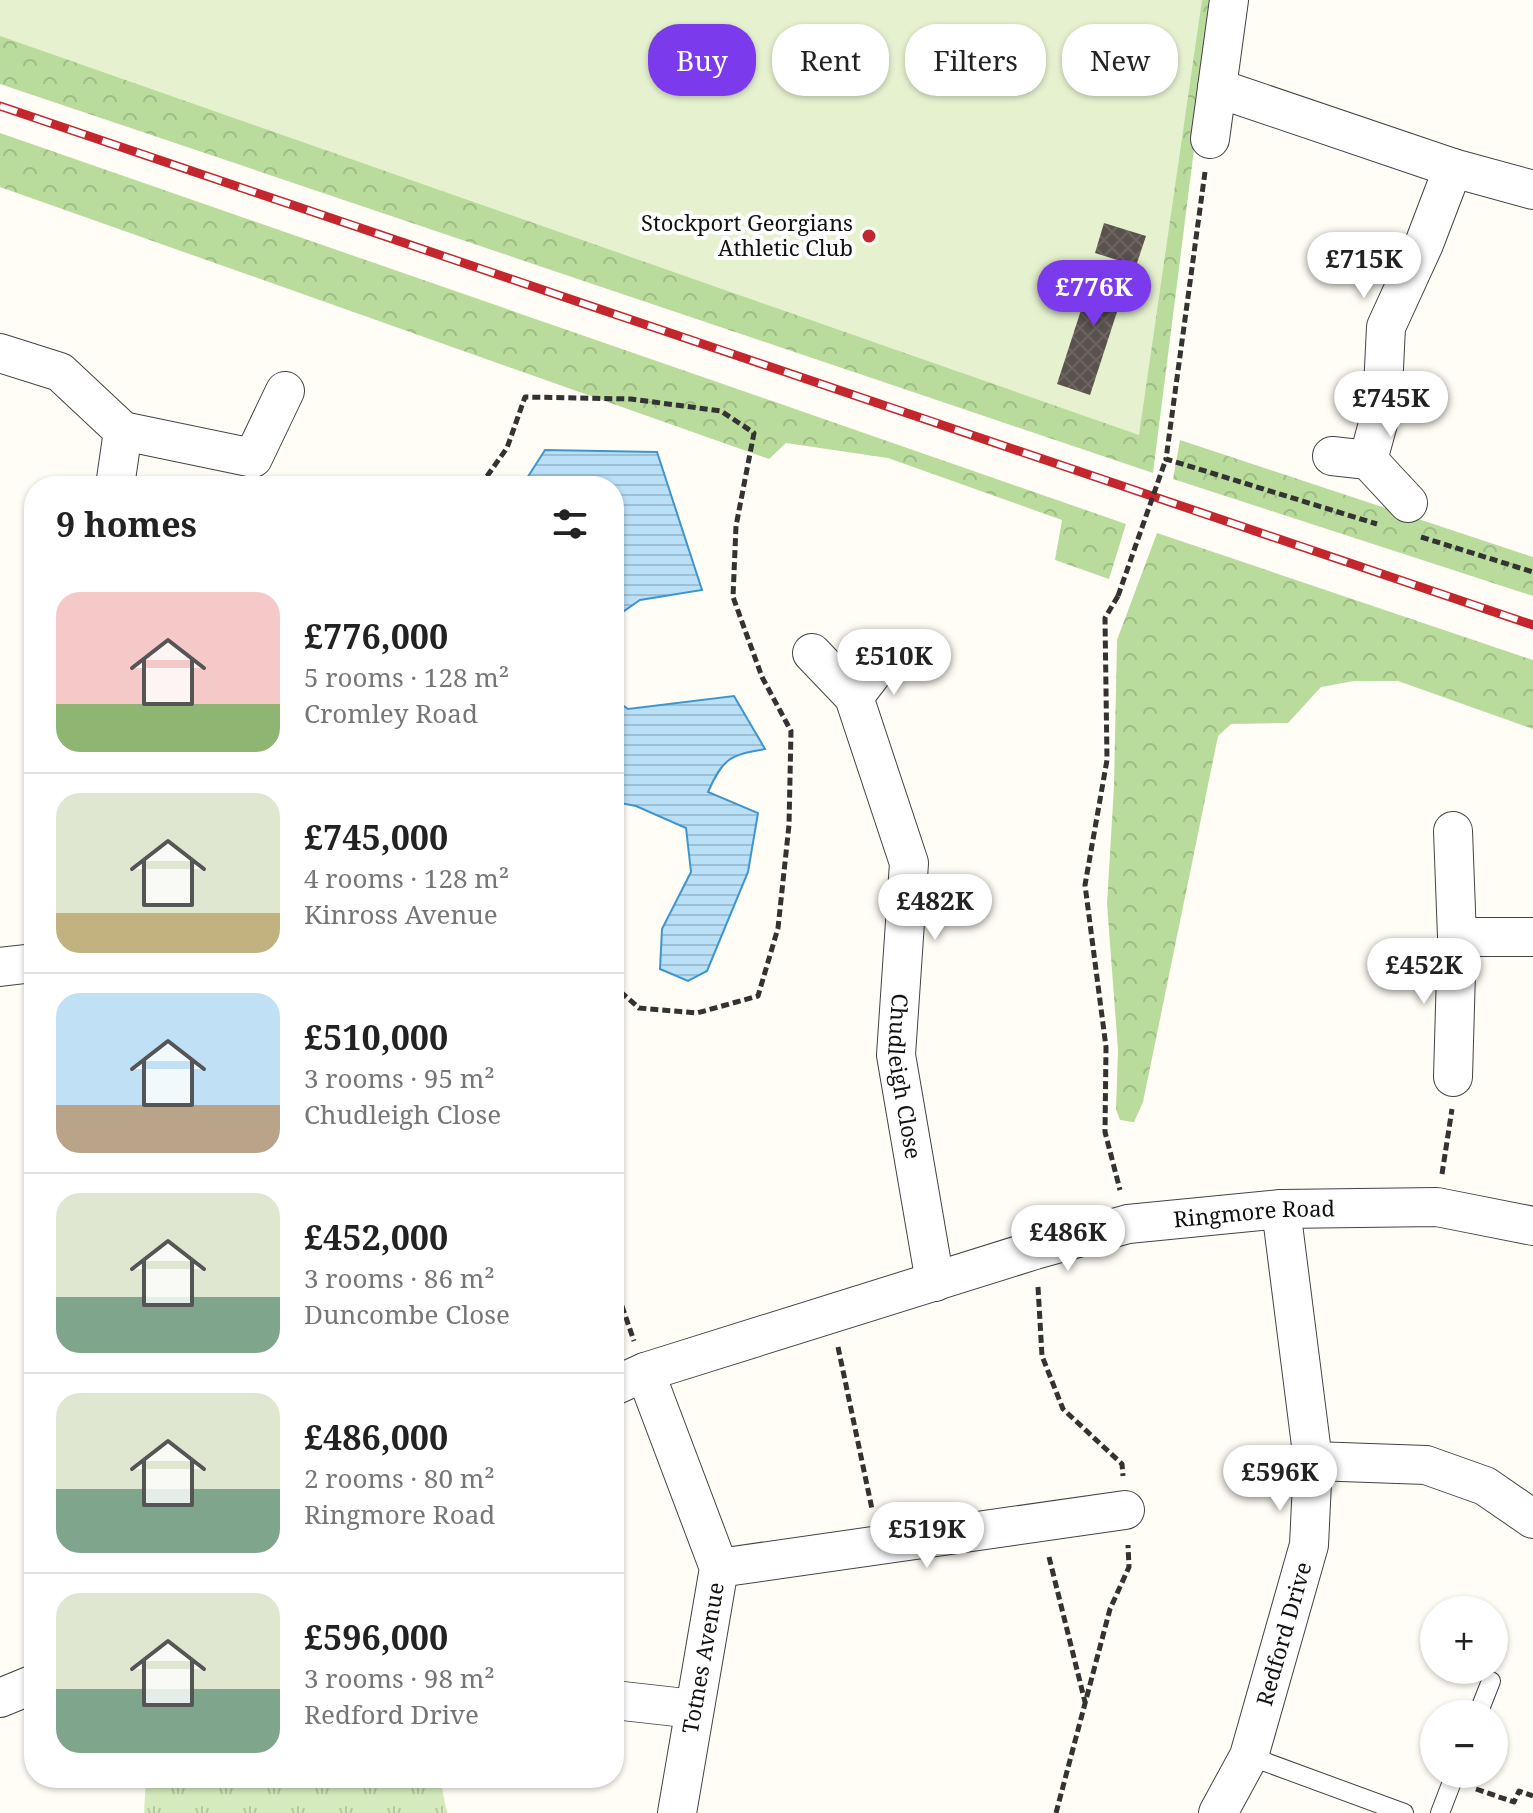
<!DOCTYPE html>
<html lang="en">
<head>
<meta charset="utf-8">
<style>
  :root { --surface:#fff; --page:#f6f6f6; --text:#222; --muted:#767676; --line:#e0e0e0; --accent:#7c3aed }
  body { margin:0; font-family:"Noto Serif",serif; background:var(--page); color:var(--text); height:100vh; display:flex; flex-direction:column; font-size:30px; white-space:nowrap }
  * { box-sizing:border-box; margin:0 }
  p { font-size:26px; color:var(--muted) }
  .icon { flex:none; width:44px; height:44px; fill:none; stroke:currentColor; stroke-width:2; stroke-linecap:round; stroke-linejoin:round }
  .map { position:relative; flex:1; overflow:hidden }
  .panel { position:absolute; left:24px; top:476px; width:600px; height:1312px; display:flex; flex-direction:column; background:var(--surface); border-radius:32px; box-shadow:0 2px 6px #0004 }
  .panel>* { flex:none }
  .banner { position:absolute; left:648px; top:24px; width:760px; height:72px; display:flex; gap:16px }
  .controls { position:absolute; left:1420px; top:1596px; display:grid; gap:16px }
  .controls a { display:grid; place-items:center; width:88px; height:88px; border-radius:50%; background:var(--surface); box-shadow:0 2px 6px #0004; font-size:40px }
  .price { position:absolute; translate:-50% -68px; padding:0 18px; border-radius:28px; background:#fff; color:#222; font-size:26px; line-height:52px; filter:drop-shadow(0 2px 4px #0008) }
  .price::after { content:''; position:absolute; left:50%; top:48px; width:24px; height:18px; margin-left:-12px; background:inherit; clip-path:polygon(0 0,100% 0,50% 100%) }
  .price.current { background:var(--accent); color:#fff }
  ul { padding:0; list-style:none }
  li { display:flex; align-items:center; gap:24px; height:200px; padding:0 32px }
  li+li { border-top:2px solid var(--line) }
  li span { display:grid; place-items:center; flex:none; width:224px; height:160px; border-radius:24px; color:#555 }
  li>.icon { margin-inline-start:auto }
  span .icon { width:96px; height:96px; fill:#fffc; stroke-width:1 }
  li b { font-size:34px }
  h2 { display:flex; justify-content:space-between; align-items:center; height:96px; padding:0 32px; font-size:34px }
  .pill { padding:0 28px; border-radius:32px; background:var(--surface); box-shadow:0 2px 6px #0004; font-size:28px; line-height:72px }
  .pill.current { background:var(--accent); color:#fff }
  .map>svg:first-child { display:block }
  .forest { fill:url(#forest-crowns) }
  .park { fill:url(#park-tufts) }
  .pitch { fill:#e6f2cf }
  .water { fill:url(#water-rules); stroke:#3f96cf; stroke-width:2 }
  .building { fill:url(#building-cross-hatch) }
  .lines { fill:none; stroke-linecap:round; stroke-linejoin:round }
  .lane-casing { stroke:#444; stroke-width:20 }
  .street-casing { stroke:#444; stroke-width:40 }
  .path { stroke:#333; stroke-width:5; stroke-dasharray:8 4; stroke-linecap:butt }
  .lane { stroke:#fff; stroke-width:18 }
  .street { stroke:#fff; stroke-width:38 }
  .rail-casing { stroke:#c4262e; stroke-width:9 }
  .rail { stroke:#fff; stroke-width:6; stroke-dasharray:18; stroke-linecap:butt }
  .path-bridge { stroke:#333; stroke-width:5; stroke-dasharray:8 4; stroke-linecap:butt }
  .poi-dot { fill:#c4262e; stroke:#fff; stroke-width:3 }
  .labels { text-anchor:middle; stroke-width:8; stroke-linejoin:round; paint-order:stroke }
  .poi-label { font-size:22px; fill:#111; stroke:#fff; text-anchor:end }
  .street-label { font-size:22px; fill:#111; stroke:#fff }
</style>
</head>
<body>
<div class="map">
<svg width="1533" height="1813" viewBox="0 0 1533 1813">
  <defs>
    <pattern id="forest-crowns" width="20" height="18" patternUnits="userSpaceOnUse" patternTransform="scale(2)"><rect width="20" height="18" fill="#b9dc9c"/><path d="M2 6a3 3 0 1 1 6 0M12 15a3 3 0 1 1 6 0" fill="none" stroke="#9ebc85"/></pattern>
    <pattern id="park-tufts" width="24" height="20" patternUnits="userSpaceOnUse" patternTransform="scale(2)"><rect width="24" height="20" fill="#d5ebbd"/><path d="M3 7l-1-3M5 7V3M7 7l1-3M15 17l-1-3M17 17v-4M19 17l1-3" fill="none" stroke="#b6c8a1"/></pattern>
    <pattern id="water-rules" width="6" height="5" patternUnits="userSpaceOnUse" patternTransform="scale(2)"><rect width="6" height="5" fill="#b9e0f7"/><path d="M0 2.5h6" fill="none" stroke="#9ebfd3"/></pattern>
    <pattern id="building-cross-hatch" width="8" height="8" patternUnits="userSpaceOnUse" patternTransform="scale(2)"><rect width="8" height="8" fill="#5a524d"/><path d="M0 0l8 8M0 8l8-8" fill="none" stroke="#6d6662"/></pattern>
  </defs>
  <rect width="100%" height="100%" fill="#fffdf5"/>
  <!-- forest -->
  <g class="forest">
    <path d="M1177 0H1213L1153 473 0 84V34Z"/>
    <path d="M0 133 1126 524 1109 579 1055 560 1062 520 888 458 786 443 769 459 0 187Z"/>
    <path d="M1180 440 1533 557V596L1173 479Z"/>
    <path d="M1157 533 1533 660V729L1398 681H1354L1321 687 1288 723 1231 724 1218 736 1143 1102 1134 1122 1120 1120 1116 1109 1118 1050 1107 904 1114 786 1117 640Z"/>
  </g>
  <!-- park -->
  <path class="park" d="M146 1778H440L447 1813H144Z"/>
  <!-- pitch -->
  <path class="pitch" d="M0 0H1202L1139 435 0 36Z"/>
  <!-- water -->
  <g class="water">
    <path d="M545 450 657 452 702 590 640 600 614 618V486H522Z"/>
    <path d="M734 696 765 749C730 755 723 758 708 792L758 813 748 872 707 971 688 981 660 969 662 929 691 872 686 828 636 806 614 802V699L628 709Z"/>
  </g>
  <!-- building -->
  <g class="building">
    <path d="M1104 223 1146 236 1136 266 1095 253Z"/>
    <path d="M1097 261 1130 272 1090 395 1057 384Z"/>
  </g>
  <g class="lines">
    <defs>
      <g id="lane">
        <path d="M1478 1714 1491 1681"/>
        <path d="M1249 1756 1404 1813"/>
        <path d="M1440 1813 1455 1774"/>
      </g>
      <g id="street">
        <path d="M1217 88 1453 168 1533 190"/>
        <path d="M1210 139 1229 0"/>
        <path d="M0 353 60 372 123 431 115 486"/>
        <path d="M123 431 253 458 285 391"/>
        <path d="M1332 456 1368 460 1408 503"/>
        <path d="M1368 460 1382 409 1386 327 1424 244 1453 168"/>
        <path id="s1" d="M812 653 854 697 909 863 896 1055 935 1282"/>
        <path d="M854 697 884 658"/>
        <path d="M1453 831 1457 937 1453 1077"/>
        <path d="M1457 937H1533"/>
        <path d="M0 967 34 963"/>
        <path d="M645 1372 719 1568 677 1813"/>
        <path id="s2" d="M614 1386 645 1372 1035 1250 1128 1224 1281 1209 1437 1207 1533 1226"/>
        <path d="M1313 1461 1426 1465 1485 1486 1533 1519"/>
        <path d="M719 1568 1125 1510"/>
        <path d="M0 1698 34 1684"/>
        <path d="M614 1700 694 1709"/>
        <path id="s3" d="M1218 1813 1249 1756 1309 1545 1313 1461 1281 1209"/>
      </g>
    </defs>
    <!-- lane casing -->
    <use href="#lane" class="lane-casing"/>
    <!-- street casing -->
    <use href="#street" class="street-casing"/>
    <!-- path -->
    <g class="path">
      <path d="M1205 172 1166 459 1377 524"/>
      <path d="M480 486 507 448 525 397 631 399 721 411 754 433 736 526 733 597 762 677 791 731 789 825 778 928 758 996 697 1013 639 1008 614 986"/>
      <path d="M1421 537 1533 572"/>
      <path d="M1118 596 1105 618 1107 760 1085 885 1106 1047 1105 1132 1120 1190"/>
      <path d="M1442 1174 1452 1109"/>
      <path d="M614 1283 634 1341"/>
      <path d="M1038 1287 1042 1356 1063 1409 1122 1464 1123 1476"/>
      <path d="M838 1347 872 1509"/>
      <path d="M1049 1557 1085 1702"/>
      <path d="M1476 1789 1514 1802 1519 1791 1533 1796"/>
      <path d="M1056 1813 1110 1609 1129 1567 1128 1545"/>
    </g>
    <!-- lane -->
    <use href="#lane" class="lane"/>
    <!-- street -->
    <use href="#street" class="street"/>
    <defs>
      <path id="rail" d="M0 106 1533 625"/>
    </defs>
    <!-- rail casing -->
    <use href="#rail" class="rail-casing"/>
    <!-- rail -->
    <use href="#rail" class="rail"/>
    <!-- path-bridge -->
    <path class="path-bridge" d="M1118 596 1166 459"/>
  </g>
  <!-- markers -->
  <circle class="poi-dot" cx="869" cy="236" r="8"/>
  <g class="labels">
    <!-- poi labels -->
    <g class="poi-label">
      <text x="853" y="231">Stockport Georgians<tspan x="853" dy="25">Athletic Club</tspan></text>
    </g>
    <!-- street labels -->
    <g class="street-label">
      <text dy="8" stroke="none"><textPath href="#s1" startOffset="450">Chudleigh Close</textPath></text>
      <text dy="8" stroke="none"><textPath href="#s2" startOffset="666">Ringmore Road</textPath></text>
      <text dy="8" stroke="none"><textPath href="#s3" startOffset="192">Redford Drive</textPath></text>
      <text transform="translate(703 1658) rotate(-80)" y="8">Totnes Avenue</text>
    </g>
  </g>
</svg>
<div class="controls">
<a>+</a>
<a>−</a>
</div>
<b class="price" style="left:1364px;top:300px">£715K</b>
<b class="price current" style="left:1094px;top:328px">£776K</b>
<b class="price" style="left:1391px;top:439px">£745K</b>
<b class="price" style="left:894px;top:697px">£510K</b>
<b class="price" style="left:935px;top:942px">£482K</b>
<b class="price" style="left:1424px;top:1006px">£452K</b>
<b class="price" style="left:1068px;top:1273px">£486K</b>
<b class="price" style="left:1280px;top:1513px">£596K</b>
<b class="price" style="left:927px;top:1570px">£519K</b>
<div class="banner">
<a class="pill current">Buy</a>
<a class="pill">Rent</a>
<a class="pill">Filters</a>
<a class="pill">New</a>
</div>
<section class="panel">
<h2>9 homes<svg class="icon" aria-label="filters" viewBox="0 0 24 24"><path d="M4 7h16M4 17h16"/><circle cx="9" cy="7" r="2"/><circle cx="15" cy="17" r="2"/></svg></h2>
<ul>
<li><span style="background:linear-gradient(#f6c9c9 70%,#8fb573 0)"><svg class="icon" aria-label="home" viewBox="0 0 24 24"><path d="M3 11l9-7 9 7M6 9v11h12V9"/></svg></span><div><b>£776,000</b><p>5 rooms · 128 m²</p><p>Cromley Road</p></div></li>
<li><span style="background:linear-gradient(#dfe7d0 75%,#c2b280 0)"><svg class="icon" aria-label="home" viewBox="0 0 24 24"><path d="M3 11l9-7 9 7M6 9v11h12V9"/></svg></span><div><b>£745,000</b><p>4 rooms · 128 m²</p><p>Kinross Avenue</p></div></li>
<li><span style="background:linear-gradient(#bfe0f5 70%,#b9a48a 0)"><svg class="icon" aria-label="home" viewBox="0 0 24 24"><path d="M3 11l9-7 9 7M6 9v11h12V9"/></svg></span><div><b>£510,000</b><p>3 rooms · 95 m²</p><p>Chudleigh Close</p></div></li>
<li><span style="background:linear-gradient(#dfe7d0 65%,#7fa58c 0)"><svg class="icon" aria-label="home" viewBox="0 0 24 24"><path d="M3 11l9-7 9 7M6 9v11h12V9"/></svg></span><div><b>£452,000</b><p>3 rooms · 86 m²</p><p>Duncombe Close</p></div></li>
<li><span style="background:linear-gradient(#dfe7d0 60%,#7fa58c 0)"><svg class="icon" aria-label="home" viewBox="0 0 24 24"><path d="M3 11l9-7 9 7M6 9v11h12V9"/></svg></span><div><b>£486,000</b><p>2 rooms · 80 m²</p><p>Ringmore Road</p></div></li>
<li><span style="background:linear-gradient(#dfe7d0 60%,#7fa58c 0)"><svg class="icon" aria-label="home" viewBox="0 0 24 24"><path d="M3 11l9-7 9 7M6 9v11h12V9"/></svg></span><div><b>£596,000</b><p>3 rooms · 98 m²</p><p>Redford Drive</p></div></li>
</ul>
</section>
</div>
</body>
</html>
